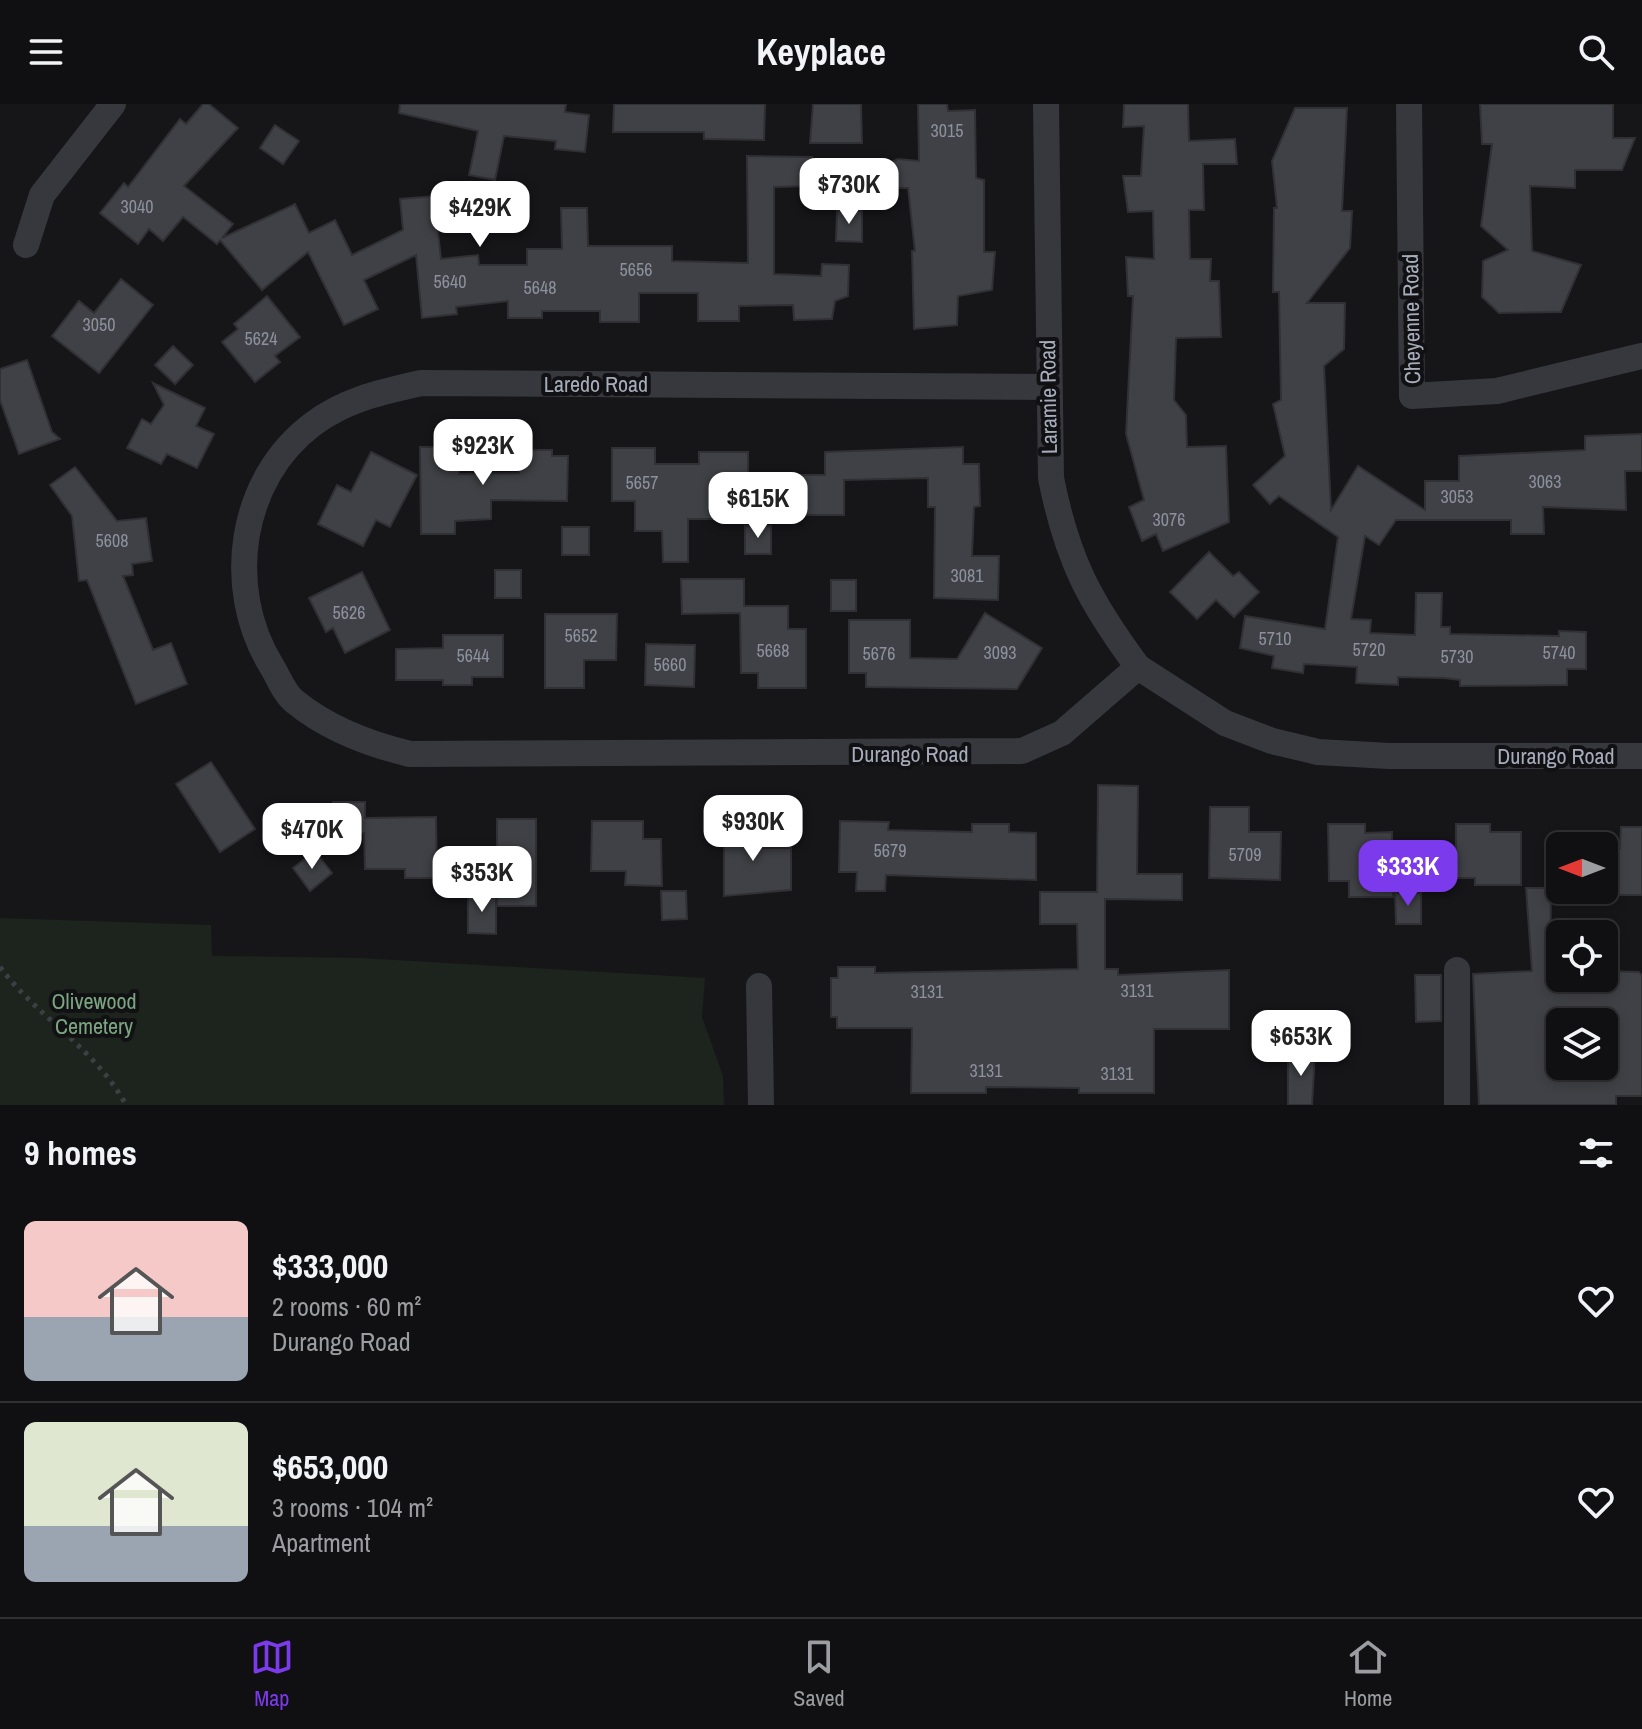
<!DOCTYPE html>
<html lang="en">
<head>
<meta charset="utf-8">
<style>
  :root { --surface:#101013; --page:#19191c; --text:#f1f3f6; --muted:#9c9da0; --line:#303033; --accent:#7c3aed }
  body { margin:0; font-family:"Archivo Narrow",sans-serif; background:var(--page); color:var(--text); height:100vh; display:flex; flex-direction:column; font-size:30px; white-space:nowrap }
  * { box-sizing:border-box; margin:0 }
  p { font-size:26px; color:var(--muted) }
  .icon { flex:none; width:44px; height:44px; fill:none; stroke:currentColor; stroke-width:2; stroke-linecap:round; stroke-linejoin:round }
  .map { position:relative; height:1001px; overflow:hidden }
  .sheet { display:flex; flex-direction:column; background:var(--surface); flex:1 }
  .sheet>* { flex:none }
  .needle { width:52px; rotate:270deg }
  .tools { position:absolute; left:1546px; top:728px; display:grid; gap:16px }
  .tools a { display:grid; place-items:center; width:72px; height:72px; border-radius:12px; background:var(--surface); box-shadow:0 4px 12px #0003,0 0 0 2px var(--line); font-size:40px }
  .price { position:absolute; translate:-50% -68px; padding:0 18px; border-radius:16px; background:#fff; color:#222; font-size:26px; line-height:52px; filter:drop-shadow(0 2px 4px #0008) }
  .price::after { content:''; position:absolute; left:50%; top:48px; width:24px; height:18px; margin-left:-12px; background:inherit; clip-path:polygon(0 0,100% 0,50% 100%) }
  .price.selected { background:var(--accent); color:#fff }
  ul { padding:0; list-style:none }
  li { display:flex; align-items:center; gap:24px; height:200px; padding:0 24px }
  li+li { border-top:2px solid var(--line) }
  li span { display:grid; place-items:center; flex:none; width:224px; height:160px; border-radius:12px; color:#555 }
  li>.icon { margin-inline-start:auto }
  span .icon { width:96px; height:96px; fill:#fffc; stroke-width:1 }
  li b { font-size:34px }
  h2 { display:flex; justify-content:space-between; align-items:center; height:96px; padding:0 24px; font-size:34px }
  header { display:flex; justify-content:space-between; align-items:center; height:104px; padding:0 24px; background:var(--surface); font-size:36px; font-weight:800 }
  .tab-bar { display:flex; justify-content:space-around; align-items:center; height:112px; border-top:2px solid var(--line); background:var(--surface); font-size:22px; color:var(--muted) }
  .tab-bar a { display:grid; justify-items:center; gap:4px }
  .tab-bar .selected { color:var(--accent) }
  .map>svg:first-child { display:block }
  .green { fill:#1c241d }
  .building { fill:#404146; stroke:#303035; stroke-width:2; fill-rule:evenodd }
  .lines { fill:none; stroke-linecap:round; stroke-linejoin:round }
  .path { stroke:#3d3f45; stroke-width:5; stroke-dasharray:4 6; stroke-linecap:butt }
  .minor { stroke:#37383e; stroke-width:26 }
  .labels { text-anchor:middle; stroke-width:8; stroke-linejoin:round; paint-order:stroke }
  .number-label { font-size:18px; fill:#8d919d }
  .street-label { font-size:22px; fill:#a7acba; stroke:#111114 }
  .park-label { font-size:22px; fill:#7ca681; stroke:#111114 }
</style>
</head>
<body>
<header><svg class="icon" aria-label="menu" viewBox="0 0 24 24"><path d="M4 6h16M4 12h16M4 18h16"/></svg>Keyplace<svg class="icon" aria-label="search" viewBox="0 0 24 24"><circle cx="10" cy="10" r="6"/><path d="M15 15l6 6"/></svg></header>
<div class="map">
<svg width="1642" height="1001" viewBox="0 0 1642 1001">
  <rect width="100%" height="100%" fill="#161619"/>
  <!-- green -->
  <path class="green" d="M0 814 211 821 212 852 361 854 705 874 702 913 723 972 724 1001H0Z"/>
  <!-- building -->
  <g class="building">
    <path d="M203 0H209L238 24 184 82 233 120 222 134 295 100 309 129 335 116 352 151 403 126 400 95 434 92 441 155 478 151 479 161H527V145H562L561 104H587L588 142H672V157L748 159 747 52 812 53 811 82 774 83V170L821 172 822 160 849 161 848 192 835 197 832 215 794 216 793 201 739 202V217H698V189H639V218H600V207H542V214H508V197L456 203 457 210 422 214 416 151 364 176 378 205 344 221 308 148 262 186 220 136 217 140 183 113 163 137 149 125 138 140 100 109 124 79 128 83 180 15 186 20Z"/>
    <path d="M400 0H566L565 8 589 11 585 48 555 45 556 37 504 32 495 76 469 71 478 27 399 9Z"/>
    <path d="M614 0H765L764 36 704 35V28H613Z"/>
    <path d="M813 0H861L862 39H810Z"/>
    <path d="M918 0H947L948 7 975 6 976 74 984 76V148H995L992 186 958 192 957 221 914 225 912 147H915L908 84H880L885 61 898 55 919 57Z"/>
    <path d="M1124 0H1188L1189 37 1235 35 1237 60H1203L1204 106H1189L1190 155H1211L1210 177H1219L1221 233 1176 234 1174 296 1186 311 1187 343 1226 342 1229 418 1163 447 1156 430 1142 437 1129 403 1144 396 1126 330 1133 192H1128L1126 153 1154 155 1153 107 1128 108 1123 72H1141L1144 22 1123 23Z"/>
    <path d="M1480 0H1613V34H1635L1622 66H1575V84L1530 82 1532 147 1581 161 1561 208 1499 209 1482 193 1483 157 1508 146 1481 122 1492 40H1482Z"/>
    <path d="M1295 4H1347L1342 107H1352L1350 144 1307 199H1345L1344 245 1324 262 1331 406 1358 362 1425 406V377H1459V352L1585 346V332L1642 330V367H1625L1626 406 1543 403 1544 430H1511V416H1396L1379 441 1365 432 1351 515 1371 516 1370 529 1415 531 1416 489H1442L1441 523H1450V530L1559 532V527L1586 528V565H1567V581L1460 582V576L1444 574 1398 573V581L1356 579 1357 563 1304 560 1303 569 1272 564 1274 552 1240 544 1245 512 1325 525 1338 433 1279 392 1270 400 1253 381 1285 352 1273 300 1281 296 1279 188H1273L1274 104H1277L1272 57Z"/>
    <path d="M275 21 299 37 283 60 260 44Z"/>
    <path d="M837 107H862V138L836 137Z"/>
    <path d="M121 175 153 201 99 269 52 232 79 197 94 209Z"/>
    <path d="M267 192 300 233 275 252 280 258 255 278 222 238 238 225 234 220Z"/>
    <path d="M173 242 193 261 175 280 155 261Z"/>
    <path d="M27 256 52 328 60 335 19 350 0 296V265Z"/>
    <path d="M153 279 205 304 196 322 214 330 197 364 167 350 161 360 127 344 142 315 151 320 164 301Z"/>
    <path d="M420 343H459V370L519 369V346H552V352H568L567 397 491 396V415L455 417V430H421Z"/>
    <path d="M963 343V360H979L980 402 974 403 972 452H999L998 496 934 494 935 403H928V374L844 376V411H791V371H825V348Z"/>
    <path d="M612 344H655V360H699V348H748V415H688V458H663L662 427H635V397H612Z"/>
    <path d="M371 348 417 371 390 423 376 416 363 442 318 420 337 381 351 388Z"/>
    <path d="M75 363 117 417 146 414 152 457 132 460 133 471 123 472 153 546 171 539 187 580 136 600 87 476 79 477 72 412 50 381Z"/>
    <rect x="745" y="422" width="26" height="28"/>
    <rect x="562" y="423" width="27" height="28"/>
    <path d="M1209 448 1233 472 1239 468 1259 488 1234 513 1216 496 1197 515 1170 488Z"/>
    <rect x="495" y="466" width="26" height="28"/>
    <path d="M362 468 390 526 345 549 333 524 326 528 309 494Z"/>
    <path d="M681 475H744V502H788V525H806V584H758V569H741L740 509 682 510Z"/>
    <rect x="831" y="476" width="25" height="31"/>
    <path d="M985 509 1042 544 1017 585 866 583V569H849V516H910V554L957 555Z"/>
    <path d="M545 510H617L616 556H584V584H545Z"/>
    <path d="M443 531H503V573H472V581H443V576H396V545L443 544Z"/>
    <path d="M646 540 695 541 694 583 645 581Z"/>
    <path d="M211 658 255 725 220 748 176 680Z"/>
    <path d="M1098 681 1138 682 1137 770H1182V796L1105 795V865H1118V871L1229 866V925H1154V989H1079V984L986 983V989H911L912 924H837V913H831V874H838V863H875V869L1078 865 1077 820H1040V788H1097Z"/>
    <path d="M333 698H365V714L436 713 437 774H405V765H365L364 729 333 730Z"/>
    <path d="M1210 703H1249V728H1281L1280 776 1209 774Z"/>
    <rect x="497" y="715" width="39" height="87"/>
    <path d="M724 716H753V738H759L760 744H791V786L724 792Z"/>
    <path d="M592 717H643V735H661L662 782 625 781 626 767H591Z"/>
    <path d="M840 717 889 718 888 726 972 728V720H1009V728L1036 729V776L886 771 885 787H856L857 768H839Z"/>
    <path d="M1328 720H1365V729L1392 728 1393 793H1349V777H1329Z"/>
    <path d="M1456 720H1490V728H1521V781H1475V774H1456Z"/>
    <path d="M1621 723H1642V791H1604V750H1615V745H1620Z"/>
    <path d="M315 747 332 769 310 787 293 764Z"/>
    <path d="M1526 784H1551L1550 867H1560V874H1604V867L1639 868 1642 872V992H1616V1001H1479L1473 870 1532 867ZM1560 909H1604V962H1560Z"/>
    <path d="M661 787H686L687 815 662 816Z"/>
    <path d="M1395 789H1421V820H1396Z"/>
    <path d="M468 791H496V830L468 829Z"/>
    <path d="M1415 871H1441V917L1416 918Z"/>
    <path d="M1288 949H1315L1312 1001H1288Z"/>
  </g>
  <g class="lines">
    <!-- path -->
    <path class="path" d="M0 863C38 914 95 944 126 1001"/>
    <!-- minor -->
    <g class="minor">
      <path d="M1046 0 1051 374C1067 455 1089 497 1138 563"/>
      <path d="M1409 0 1412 292 1497 287 1642 252"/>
      <path d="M26 141 42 91 113 0"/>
      <path d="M1047 283 421 279C382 288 346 295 313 320 239 375 224 484 271 561 278 572 284 589 294 597 328 625 368 640 410 650L1022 647 1062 629 1138 563 1225 619 1272 637 1318 648 1389 652H1642"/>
      <path d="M1457 866V1001"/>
      <path d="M759 882 761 1001"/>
    </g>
  </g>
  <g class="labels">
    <!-- number labels -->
    <g class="number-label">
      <text x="947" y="33">3015</text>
      <text x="137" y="109">3040</text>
      <text x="636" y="172">5656</text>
      <text x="450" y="184">5640</text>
      <text x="540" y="190">5648</text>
      <text x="99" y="227">3050</text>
      <text x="261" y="241">5624</text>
      <text x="1545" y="384">3063</text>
      <text x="642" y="385">5657</text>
      <text x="1457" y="399">3053</text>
      <text x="1169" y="422">3076</text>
      <text x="112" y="443">5608</text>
      <text x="967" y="478">3081</text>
      <text x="349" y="515">5626</text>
      <text x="581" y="538">5652</text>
      <text x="1275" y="541">5710</text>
      <text x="1369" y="552">5720</text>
      <text x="773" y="553">5668</text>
      <text x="1000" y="555">3093</text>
      <text x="1559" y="555">5740</text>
      <text x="879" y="556">5676</text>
      <text x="473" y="558">5644</text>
      <text x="1457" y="559">5730</text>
      <text x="670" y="567">5660</text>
      <text x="890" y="753">5679</text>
      <text x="1245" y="757">5709</text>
      <text x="1137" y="893">3131</text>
      <text x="927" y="894">3131</text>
      <text x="986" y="973">3131</text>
      <text x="1117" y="976">3131</text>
    </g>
    <!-- street labels -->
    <g class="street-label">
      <text transform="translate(1411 215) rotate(-91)" y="8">Cheyenne Road</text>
      <text x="596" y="288">Laredo Road</text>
      <text transform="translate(1048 293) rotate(-91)" y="8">Laramie Road</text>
      <text x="910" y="658">Durango Road</text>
      <text x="1556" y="660">Durango Road</text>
    </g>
    <!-- park labels -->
    <g class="park-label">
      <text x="94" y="905">Olivewood<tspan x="94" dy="25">Cemetery</tspan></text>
    </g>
  </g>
</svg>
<div class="tools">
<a><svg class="needle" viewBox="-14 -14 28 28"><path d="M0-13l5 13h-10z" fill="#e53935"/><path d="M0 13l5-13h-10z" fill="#9c9da0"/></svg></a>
<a><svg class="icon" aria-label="locate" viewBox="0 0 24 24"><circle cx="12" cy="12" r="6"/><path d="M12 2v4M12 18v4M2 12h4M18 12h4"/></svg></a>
<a><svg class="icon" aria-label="layers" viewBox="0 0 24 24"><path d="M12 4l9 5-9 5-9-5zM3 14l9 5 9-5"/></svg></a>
</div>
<b class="price" style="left:849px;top:122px">$730K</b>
<b class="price" style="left:480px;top:145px">$429K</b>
<b class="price" style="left:483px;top:383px">$923K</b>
<b class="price" style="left:758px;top:436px">$615K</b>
<b class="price" style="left:753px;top:759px">$930K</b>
<b class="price" style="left:312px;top:767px">$470K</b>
<b class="price selected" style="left:1408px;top:804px">$333K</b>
<b class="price" style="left:482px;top:810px">$353K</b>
<b class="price" style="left:1301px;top:974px">$653K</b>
</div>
<section class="sheet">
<h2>9 homes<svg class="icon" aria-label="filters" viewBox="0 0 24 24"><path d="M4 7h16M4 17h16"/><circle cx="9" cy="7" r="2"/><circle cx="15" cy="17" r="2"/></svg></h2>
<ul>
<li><span style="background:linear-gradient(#f6c9c9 60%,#9aa5b1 0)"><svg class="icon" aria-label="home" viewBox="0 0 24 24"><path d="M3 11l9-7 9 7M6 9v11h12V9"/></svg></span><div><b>$333,000</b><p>2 rooms · 60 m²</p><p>Durango Road</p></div><svg class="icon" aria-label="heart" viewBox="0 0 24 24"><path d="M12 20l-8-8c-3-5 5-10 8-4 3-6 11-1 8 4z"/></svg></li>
<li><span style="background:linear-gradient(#dfe7d0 65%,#9aa5b1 0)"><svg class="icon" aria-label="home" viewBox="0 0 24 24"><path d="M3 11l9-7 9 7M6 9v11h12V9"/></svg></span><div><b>$653,000</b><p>3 rooms · 104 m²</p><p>Apartment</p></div><svg class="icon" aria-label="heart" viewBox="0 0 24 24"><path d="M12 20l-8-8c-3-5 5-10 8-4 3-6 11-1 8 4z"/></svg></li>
</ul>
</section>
<nav class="tab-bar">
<a class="selected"><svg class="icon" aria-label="map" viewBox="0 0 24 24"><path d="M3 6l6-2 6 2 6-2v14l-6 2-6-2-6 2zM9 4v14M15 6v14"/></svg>Map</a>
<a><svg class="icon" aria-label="saved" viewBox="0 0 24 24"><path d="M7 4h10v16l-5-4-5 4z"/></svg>Saved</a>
<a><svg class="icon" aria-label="home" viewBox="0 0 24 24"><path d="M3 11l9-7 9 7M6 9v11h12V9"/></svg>Home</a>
</nav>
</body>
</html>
